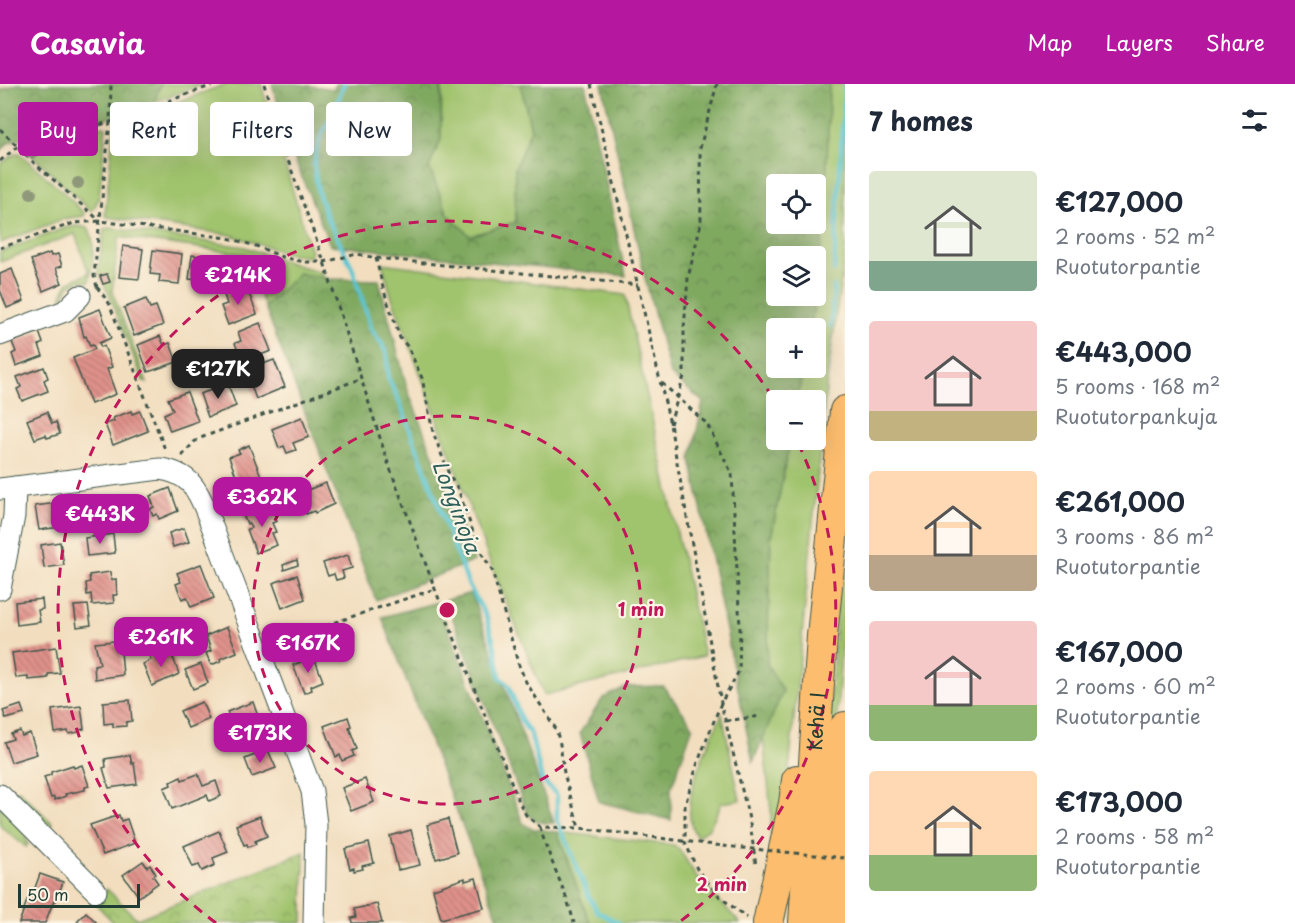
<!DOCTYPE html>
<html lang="en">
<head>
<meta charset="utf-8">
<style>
  :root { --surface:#fff; --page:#f2f2f3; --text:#1f2937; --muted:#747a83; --accent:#b5179e }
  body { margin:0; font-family:"Playpen Sans",sans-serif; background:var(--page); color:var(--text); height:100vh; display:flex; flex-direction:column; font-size:22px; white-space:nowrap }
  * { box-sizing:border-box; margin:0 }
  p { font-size:20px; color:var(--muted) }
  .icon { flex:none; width:33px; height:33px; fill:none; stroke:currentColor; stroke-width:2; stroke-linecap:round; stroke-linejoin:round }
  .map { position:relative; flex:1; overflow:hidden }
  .drawer { display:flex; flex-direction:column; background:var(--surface); width:450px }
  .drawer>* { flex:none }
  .banner { position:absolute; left:18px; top:18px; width:570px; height:54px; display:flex; gap:12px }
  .tools { position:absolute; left:766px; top:90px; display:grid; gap:12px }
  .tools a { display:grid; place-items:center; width:60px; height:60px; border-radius:6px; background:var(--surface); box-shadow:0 6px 24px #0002; font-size:30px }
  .scale { position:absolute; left:18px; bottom:15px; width:122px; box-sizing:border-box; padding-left:6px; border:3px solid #1f3d34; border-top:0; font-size:16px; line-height:21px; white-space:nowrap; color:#1f3d34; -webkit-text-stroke:4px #fcf5e5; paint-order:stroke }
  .price { position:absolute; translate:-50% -51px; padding:0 14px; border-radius:12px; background:var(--accent); color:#fff; font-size:20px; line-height:39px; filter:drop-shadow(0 2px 3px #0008) }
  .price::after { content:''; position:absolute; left:50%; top:36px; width:18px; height:14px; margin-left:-9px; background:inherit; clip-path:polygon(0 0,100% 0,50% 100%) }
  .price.selected { background:#222; color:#fff }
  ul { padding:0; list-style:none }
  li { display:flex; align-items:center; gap:18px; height:150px; padding:0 24px }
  li span { display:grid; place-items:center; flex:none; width:168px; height:120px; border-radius:6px; color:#555 }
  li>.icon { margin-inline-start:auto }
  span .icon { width:72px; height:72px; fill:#fffc; stroke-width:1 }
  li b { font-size:26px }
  h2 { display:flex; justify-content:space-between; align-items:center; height:72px; padding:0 24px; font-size:26px }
  .pill { padding:0 21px; border-radius:6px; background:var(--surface); box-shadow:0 6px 24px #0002; font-size:21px; line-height:54px }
  .pill.selected { background:var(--accent); color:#fff }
  header { display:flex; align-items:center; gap:36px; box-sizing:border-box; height:84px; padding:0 30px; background:var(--accent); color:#fff }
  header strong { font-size:28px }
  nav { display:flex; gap:33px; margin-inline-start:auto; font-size:21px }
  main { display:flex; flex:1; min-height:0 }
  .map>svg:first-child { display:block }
  .grass { fill:#a0c36d; stroke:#608050; stroke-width:1.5 }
  .forest { fill:url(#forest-crowns); stroke:#50734a; stroke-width:1.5; fill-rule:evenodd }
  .park { fill:url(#park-crowns); stroke:#608050; stroke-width:1.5 }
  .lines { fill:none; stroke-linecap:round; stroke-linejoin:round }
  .stream { stroke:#58c5d1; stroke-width:4.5 }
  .building { fill:url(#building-back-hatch) }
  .minor-casing { stroke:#3f5549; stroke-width:23 }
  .highway-casing { stroke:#3f5549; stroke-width:32 }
  .path { stroke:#3f5549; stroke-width:3; stroke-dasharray:4.5 4.5; stroke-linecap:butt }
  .minor { stroke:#fff; stroke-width:21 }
  .highway { stroke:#fcbd6e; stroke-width:30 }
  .path-bridge { stroke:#3f5549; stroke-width:3; stroke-dasharray:4.5 4.5; stroke-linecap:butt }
  .tree { fill:#90987a }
  .ring { fill:none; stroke:#c2185b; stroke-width:3; stroke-dasharray:10 8 }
  .labels { text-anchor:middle; stroke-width:4.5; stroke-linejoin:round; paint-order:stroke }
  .street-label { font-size:20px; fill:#1f3d34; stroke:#fcf5e5 }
  .water-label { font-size:21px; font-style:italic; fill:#2d5f5b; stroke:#fcf5e5 }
  .centre { fill:#c2185b; stroke:#fcf5e5; stroke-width:3 }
  .ring-label { font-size:18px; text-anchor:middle; font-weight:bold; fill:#c2185b; stroke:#fcf5e5; stroke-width:4.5; stroke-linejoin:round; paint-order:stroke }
</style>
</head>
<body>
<header>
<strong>Casavia</strong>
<nav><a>Map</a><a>Layers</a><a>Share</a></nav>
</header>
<main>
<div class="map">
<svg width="845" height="839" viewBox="0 0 845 839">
  <defs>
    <pattern id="forest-crowns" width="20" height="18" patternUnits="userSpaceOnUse" patternTransform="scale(1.5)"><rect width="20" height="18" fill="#80a960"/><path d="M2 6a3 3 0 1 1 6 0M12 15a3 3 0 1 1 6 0" fill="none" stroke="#688b50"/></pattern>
    <pattern id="park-crowns" width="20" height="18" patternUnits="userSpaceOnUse" patternTransform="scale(1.5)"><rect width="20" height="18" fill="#a0c36d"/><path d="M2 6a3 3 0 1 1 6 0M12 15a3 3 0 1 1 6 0" fill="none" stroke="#82a05a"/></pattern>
    <pattern id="building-back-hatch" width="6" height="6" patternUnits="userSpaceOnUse" patternTransform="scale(1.5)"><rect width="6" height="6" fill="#e0928b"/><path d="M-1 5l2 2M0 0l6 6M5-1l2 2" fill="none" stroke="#b57872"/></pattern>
  </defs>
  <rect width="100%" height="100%" fill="#fcf5e5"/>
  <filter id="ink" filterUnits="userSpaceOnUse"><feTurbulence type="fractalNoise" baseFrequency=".0167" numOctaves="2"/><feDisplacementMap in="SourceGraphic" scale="12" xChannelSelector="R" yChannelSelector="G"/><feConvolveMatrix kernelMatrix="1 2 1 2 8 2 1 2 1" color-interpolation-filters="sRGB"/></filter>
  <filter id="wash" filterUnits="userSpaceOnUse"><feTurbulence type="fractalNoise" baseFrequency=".008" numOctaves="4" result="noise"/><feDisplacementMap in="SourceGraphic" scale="24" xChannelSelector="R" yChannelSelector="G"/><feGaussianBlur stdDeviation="1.35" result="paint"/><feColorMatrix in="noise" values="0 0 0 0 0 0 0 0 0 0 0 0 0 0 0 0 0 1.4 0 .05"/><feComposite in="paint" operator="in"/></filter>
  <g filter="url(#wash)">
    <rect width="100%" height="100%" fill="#f2debf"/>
    <!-- grass -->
    <g class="grass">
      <path d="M161 0H203L154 18Z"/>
      <path d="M226 0H261L311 168 309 173 286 169 231 151 107 133 105 131 113 50 116 44 122 39Z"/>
      <path d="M442 0H524L521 3 531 45 515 84 516 138 470 152 448 130 429 83 441 55Z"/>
      <path d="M829 0H845V167L826 304 787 707 771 761V727L763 653 783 607 767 581 771 454 790 356H816V316H797L803 284H816V244H810C825 164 825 82 829 0Z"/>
      <path d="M103 42 106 43 99 114 93 126H90L26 65Z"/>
      <path d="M19 69 61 106 85 130 84 132 63 135 0 159V80L15 70Z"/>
      <path d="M77 142 88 144C97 157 92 183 89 198L81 196 69 202 63 214 61 213 68 198 89 189 75 150 0 178V168L65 144Z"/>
      <path d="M109 144 245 163 293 180 321 188 325 195 299 189 265 223 244 170 119 153 112 207 147 299 143 297 109 210 98 189 104 145Z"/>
      <path d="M382 179 625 211 704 572 544 611 490 478 391 211Z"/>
      <path d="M845 418V503L832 709 817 801Z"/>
      <path d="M722 630 740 716 722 719 709 744 697 753C675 722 708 661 722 630Z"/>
      <path d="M19 706 53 740 51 741 32 733 12 713Z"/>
      <path d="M0 720 21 743 28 760 26 763 0 742Z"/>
      <path d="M557 748 674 761 681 768 696 792 740 839H590Z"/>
    </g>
    <!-- forest -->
    <g class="forest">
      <path d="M17 0H161L154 18 104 35 9 58 0 68V6Z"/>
      <path d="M272 0H296L334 5 336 0H441V55L429 83 448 130 470 152 516 138 515 84 531 45 521 2 524 0H585L626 192 330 161 295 76Z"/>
      <path d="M602 0H829C828 81 825 165 810 244H777V284H803L797 316H777V356H790L771 454 767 580 783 607 753 678 691 375 703 318 670 290 644 190ZM777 100H816V140H777ZM777 172H816V212H777Z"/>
      <path d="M299 189 330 195 379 196 407 304 474 477 376 516 265 223Z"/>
      <path d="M471 509 554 739C542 739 536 739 527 729L448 522 446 516Z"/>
      <path d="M438 518 523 739 530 744 557 748 590 839H500L382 533Z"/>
      <path d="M663 602 693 642 671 705V736L599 718 580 649 603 614 626 603Z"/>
    </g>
    <!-- park -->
    <path class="park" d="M304 768 303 839H114L94 818 107 805 137 835Z"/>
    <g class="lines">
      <!-- stream -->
      <g class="stream">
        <path d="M344 0 334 28 321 52 316 69 314 81 318 108 327 134 352 183 372 247 382 260 387 271 388 294 398 314 469 502 486 532 496 567 500 593 509 602 521 636 531 651 542 696 557 711V735L589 813 598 828 619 839"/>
        <path d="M834 187 845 0"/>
        <path d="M831 242 834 202"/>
      </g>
    </g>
    <g id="blocks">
      <!-- building -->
      <g class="building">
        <path d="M123 162 143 165 139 195 119 193Z"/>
        <path d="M153 166 182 170 179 200 159 198 160 191 150 190Z"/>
        <path d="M50 169 51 172 58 170 62 182 56 184 62 199 43 207 31 176Z"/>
        <path d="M192 171 221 175 218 206 198 203 199 196 189 195Z"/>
        <path d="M12 185 24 217 7 224 0 206V190Z"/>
        <path d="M107 190 110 198 103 200 100 192Z"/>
        <path d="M246 202 257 230 228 241 221 222 227 220 224 211Z"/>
        <path d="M146 215 150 224 156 222 163 241 134 252 124 224Z"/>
        <path d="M100 225 111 254 99 259 101 263 104 262 112 283 107 285 116 310 91 320 73 274 95 265 93 261 90 262 86 252 84 253 79 233Z"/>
        <path d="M260 239 271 267 242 278 235 259 241 257 238 248Z"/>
        <path d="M39 248 43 259 39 261 43 272 16 282 12 270 16 268 12 258Z"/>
        <path d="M160 252 164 261 170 259 177 278 148 288 138 261Z"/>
        <path d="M274 276 285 303 256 315 249 296 255 293 252 284Z"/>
        <path d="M44 283 48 294 44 296 48 307 22 317 17 305 21 303 17 293Z"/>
        <path d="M228 300 236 322 208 333 200 310Z"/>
        <path d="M187 308 198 337 170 347 164 330 173 326 168 315Z"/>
        <path d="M131 327 132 330 140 327 148 347 113 361 105 340 114 337 113 334Z"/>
        <path d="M47 328 52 340 56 338 60 350 47 354 46 351 35 355 27 336Z"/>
        <path d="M302 333 309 353 293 359 296 366 287 369 284 362 279 364 272 345Z"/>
        <path d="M249 361 261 392 239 400 229 373 240 369 238 366Z"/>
        <path d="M326 399 334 420 315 429 314 427 306 430 299 409Z"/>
        <path d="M170 404 178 427 159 435 157 430 153 432 150 425 154 423 150 412Z"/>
        <path d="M57 419V422H60L62 432H59L60 443 39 446 35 422Z"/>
        <path d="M271 421 277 437 272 439 276 448 272 449 277 461 256 469 247 445 251 444 249 439 247 440 243 431Z"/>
        <path d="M84 425 86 442 77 443 75 426Z"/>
        <path d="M184 444 189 458 173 463 169 449Z"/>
        <path d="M113 450 115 469 87 472 85 454Z"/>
        <path d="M60 458 64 481 44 484 41 461Z"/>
        <path d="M348 471 352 484 342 487 344 494 336 496 334 490 328 492 323 479Z"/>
        <path d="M297 476 298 481 284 486 283 481Z"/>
        <path d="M201 480 214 514 191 523 187 513 182 515 176 500 181 498 177 489Z"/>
        <path d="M110 488 111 496 116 495 117 511H113L114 519 92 521 91 510 87 511 86 499 90 498 89 491Z"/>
        <path d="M297 491 305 515 282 524 273 499Z"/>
        <path d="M42 515 43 525 38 526 40 538 17 541 15 518Z"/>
        <path d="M88 521 91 541 77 543 74 522Z"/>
        <path d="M227 543 237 568 220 575 221 577 211 581 206 569 211 567 206 552Z"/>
        <path d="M114 557V561L118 560V567H121L123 591 95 595 94 581 100 580 95 559Z"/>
        <path d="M56 563 60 589 48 590V594L28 596V593L16 594 12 569Z"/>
        <path d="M159 567 161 572 171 568 179 590 152 602 143 580 151 576 149 571Z"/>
        <path d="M314 573 323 597 311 602 312 606 304 609 293 581Z"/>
        <path d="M201 580 208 599 193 605 185 586Z"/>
        <path d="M130 616 132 637 126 638V642L113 643V639L104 640 103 618Z"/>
        <path d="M202 618 209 635 188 644 180 627Z"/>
        <path d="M253 618 260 638 242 645 244 649 221 657 215 640 230 634 227 628Z"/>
        <path d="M21 621 24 630 6 635 3 627Z"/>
        <path d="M81 622 84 645 79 646V648L69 650 68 647 55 649 52 626Z"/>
        <path d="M348 633 351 642 349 643 357 665 352 667 354 672 342 677 340 671 336 673 324 642Z"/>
        <path d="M20 647 22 652 30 649 37 670 11 678 4 658 13 655 11 650Z"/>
        <path d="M268 666 276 684 252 693 245 675Z"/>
        <path d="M130 671 132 680 134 679 137 700 109 704 103 684 106 683 105 675Z"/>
        <path d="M73 681 74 684 82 681 89 702 85 703V706L65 710 66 712 55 716 54 713 51 714 44 693 51 691V688Z"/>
        <path d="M198 690 203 702 216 697 221 712 209 717 207 711 172 725 164 704 171 701 170 698 181 693 182 696Z"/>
        <path d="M365 695 374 718 351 727 342 704Z"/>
        <path d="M119 731 121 737 127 735 135 759 103 771 90 741Z"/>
        <path d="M260 732 267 752 255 757 256 760 248 763 247 760 244 761 236 741Z"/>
        <path d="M448 735 457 769 436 775 427 741Z"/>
        <path d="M411 746 420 781 398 786 390 752Z"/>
        <path d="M219 747 228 768 213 774 215 781 202 787 199 781 193 783 184 762Z"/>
        <path d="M369 759 374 779 362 782 363 785 354 787V784L350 785 345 765Z"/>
        <path d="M143 777 147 783 150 781 156 790 153 792 158 799 139 813 123 791Z"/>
        <path d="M40 790 63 798 56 817 54 816 45 839H19L29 811 32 812Z"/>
        <path d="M465 794V797L476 794 484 824 441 835 433 805Z"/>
        <path d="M377 820 382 839H352L351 834 356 833 354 825Z"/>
        <path d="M86 828 97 839H80L77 837Z"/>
      </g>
    </g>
  </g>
  <g filter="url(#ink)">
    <use href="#blocks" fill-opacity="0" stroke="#3f5549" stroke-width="1.5"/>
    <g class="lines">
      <defs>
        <g id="minor">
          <path d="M0 251 65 227 80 212"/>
          <path d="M0 405 160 385C189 389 197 404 207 429L312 707 316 740 314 839"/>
          <path d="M0 505 14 432 15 403"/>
          <path d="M0 711 96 807"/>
        </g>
        <g id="highway">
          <path d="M768 839 794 719 797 696"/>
          <path id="s1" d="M804 839 822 552 845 327"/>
          <path d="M833 839 845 643"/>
        </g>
      </defs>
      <!-- minor casing -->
      <use href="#minor" class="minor-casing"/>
      <!-- highway casing -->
      <use href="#highway" class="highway-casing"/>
      <!-- path -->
      <g class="path">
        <path d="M264 0 278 48 324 178 387 376 435 505 520 720 526 731 540 743 579 744 723 762"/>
        <path d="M591 0 670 340 721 619 750 739 756 782"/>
        <path d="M0 45 32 77 100 137"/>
        <path d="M0 77 17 63 110 38 216 0"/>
        <path d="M0 164 74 139 100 137 228 154 256 162 282 173 304 178H324L357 170 376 174 638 201"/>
        <path d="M376 174 383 204 400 254 408 263 422 294 433 348 450 393 458 405 479 465 492 486 518 579 526 598 556 645 560 660 564 689 579 744"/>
        <path d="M97 203 109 219 166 368"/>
        <path d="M97 203 94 192 110 38 111 0"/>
        <path d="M662 299 707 340 732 390 740 544 739 587 721 619 698 678 685 721V758L697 785 720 813 747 834"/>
        <path d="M670 340 684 292V245L688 194 701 139 700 64 717 0"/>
        <path d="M182 372 194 358 203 353 360 295"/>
        <path d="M276 563 336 538 435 505"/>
        <path d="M726 637 761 632"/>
        <path d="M540 743C549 776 566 806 574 839"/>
      </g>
      <!-- minor -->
      <use href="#minor" class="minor"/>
      <!-- highway -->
      <use href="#highway" class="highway"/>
      <!-- path-bridge -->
      <path class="path-bridge" d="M723 762 845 774"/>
    </g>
    <!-- trees -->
    <g class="tree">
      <circle cx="88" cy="60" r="6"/>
      <circle cx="32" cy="69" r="6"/>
      <circle cx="78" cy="99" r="6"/>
      <circle cx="31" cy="109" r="6"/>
    </g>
  </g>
  <!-- distance rings -->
  <g class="ring">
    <circle cx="447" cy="526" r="194"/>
    <path d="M216 839A389 389 0 1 1 777 320M798 359A389 389 0 0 1 678 839"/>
  </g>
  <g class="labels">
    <!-- street labels -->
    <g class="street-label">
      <text dy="7" stroke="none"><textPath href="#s1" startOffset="202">Kehä I</textPath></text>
    </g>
    <!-- water labels -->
    <g class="water-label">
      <text transform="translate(456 423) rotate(69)" y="7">Longinoja</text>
    </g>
  </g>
  <circle cx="447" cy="526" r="9" class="centre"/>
  <g class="ring-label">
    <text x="641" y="532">1 min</text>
    <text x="722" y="807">2 min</text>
  </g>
</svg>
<div class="tools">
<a><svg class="icon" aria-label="locate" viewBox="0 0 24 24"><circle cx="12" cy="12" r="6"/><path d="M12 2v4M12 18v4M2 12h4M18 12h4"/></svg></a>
<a><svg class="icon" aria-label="layers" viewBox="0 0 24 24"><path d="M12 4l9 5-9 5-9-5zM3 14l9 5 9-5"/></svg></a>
<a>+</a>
<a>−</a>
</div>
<div class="scale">50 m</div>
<b class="price" style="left:238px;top:222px">€214K</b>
<b class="price selected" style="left:218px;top:316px">€127K</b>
<b class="price" style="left:262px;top:444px">€362K</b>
<b class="price" style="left:100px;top:461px">€443K</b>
<b class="price" style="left:161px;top:584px">€261K</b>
<b class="price" style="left:308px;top:590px">€167K</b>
<b class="price" style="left:260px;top:680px">€173K</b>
<div class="banner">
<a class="pill selected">Buy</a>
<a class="pill">Rent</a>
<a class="pill">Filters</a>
<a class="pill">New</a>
</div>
</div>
<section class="drawer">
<h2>7 homes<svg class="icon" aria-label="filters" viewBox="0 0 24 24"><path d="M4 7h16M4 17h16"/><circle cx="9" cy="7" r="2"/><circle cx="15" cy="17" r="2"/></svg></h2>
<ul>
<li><span style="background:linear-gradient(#dfe7d0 75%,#7fa58c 0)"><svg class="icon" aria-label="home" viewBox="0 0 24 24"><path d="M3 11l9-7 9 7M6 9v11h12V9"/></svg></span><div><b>€127,000</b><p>2 rooms · 52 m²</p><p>Ruotutorpantie</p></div></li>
<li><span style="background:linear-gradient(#f6c9c9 75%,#c2b280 0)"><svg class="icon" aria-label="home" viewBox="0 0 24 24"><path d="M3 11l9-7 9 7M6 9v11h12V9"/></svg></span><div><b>€443,000</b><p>5 rooms · 168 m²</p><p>Ruotutorpankuja</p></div></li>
<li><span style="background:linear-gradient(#ffd9b3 70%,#b9a48a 0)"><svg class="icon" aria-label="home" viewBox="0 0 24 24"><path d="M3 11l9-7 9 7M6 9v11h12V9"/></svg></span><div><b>€261,000</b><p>3 rooms · 86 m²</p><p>Ruotutorpantie</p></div></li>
<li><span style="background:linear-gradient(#f6c9c9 70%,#8fb573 0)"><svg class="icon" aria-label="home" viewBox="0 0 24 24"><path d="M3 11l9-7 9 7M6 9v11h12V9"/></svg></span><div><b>€167,000</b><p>2 rooms · 60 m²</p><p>Ruotutorpantie</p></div></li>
<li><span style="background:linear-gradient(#ffd9b3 70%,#8fb573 0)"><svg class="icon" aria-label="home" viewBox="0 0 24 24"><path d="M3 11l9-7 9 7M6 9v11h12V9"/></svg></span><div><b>€173,000</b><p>2 rooms · 58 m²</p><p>Ruotutorpantie</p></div></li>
</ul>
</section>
</main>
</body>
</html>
